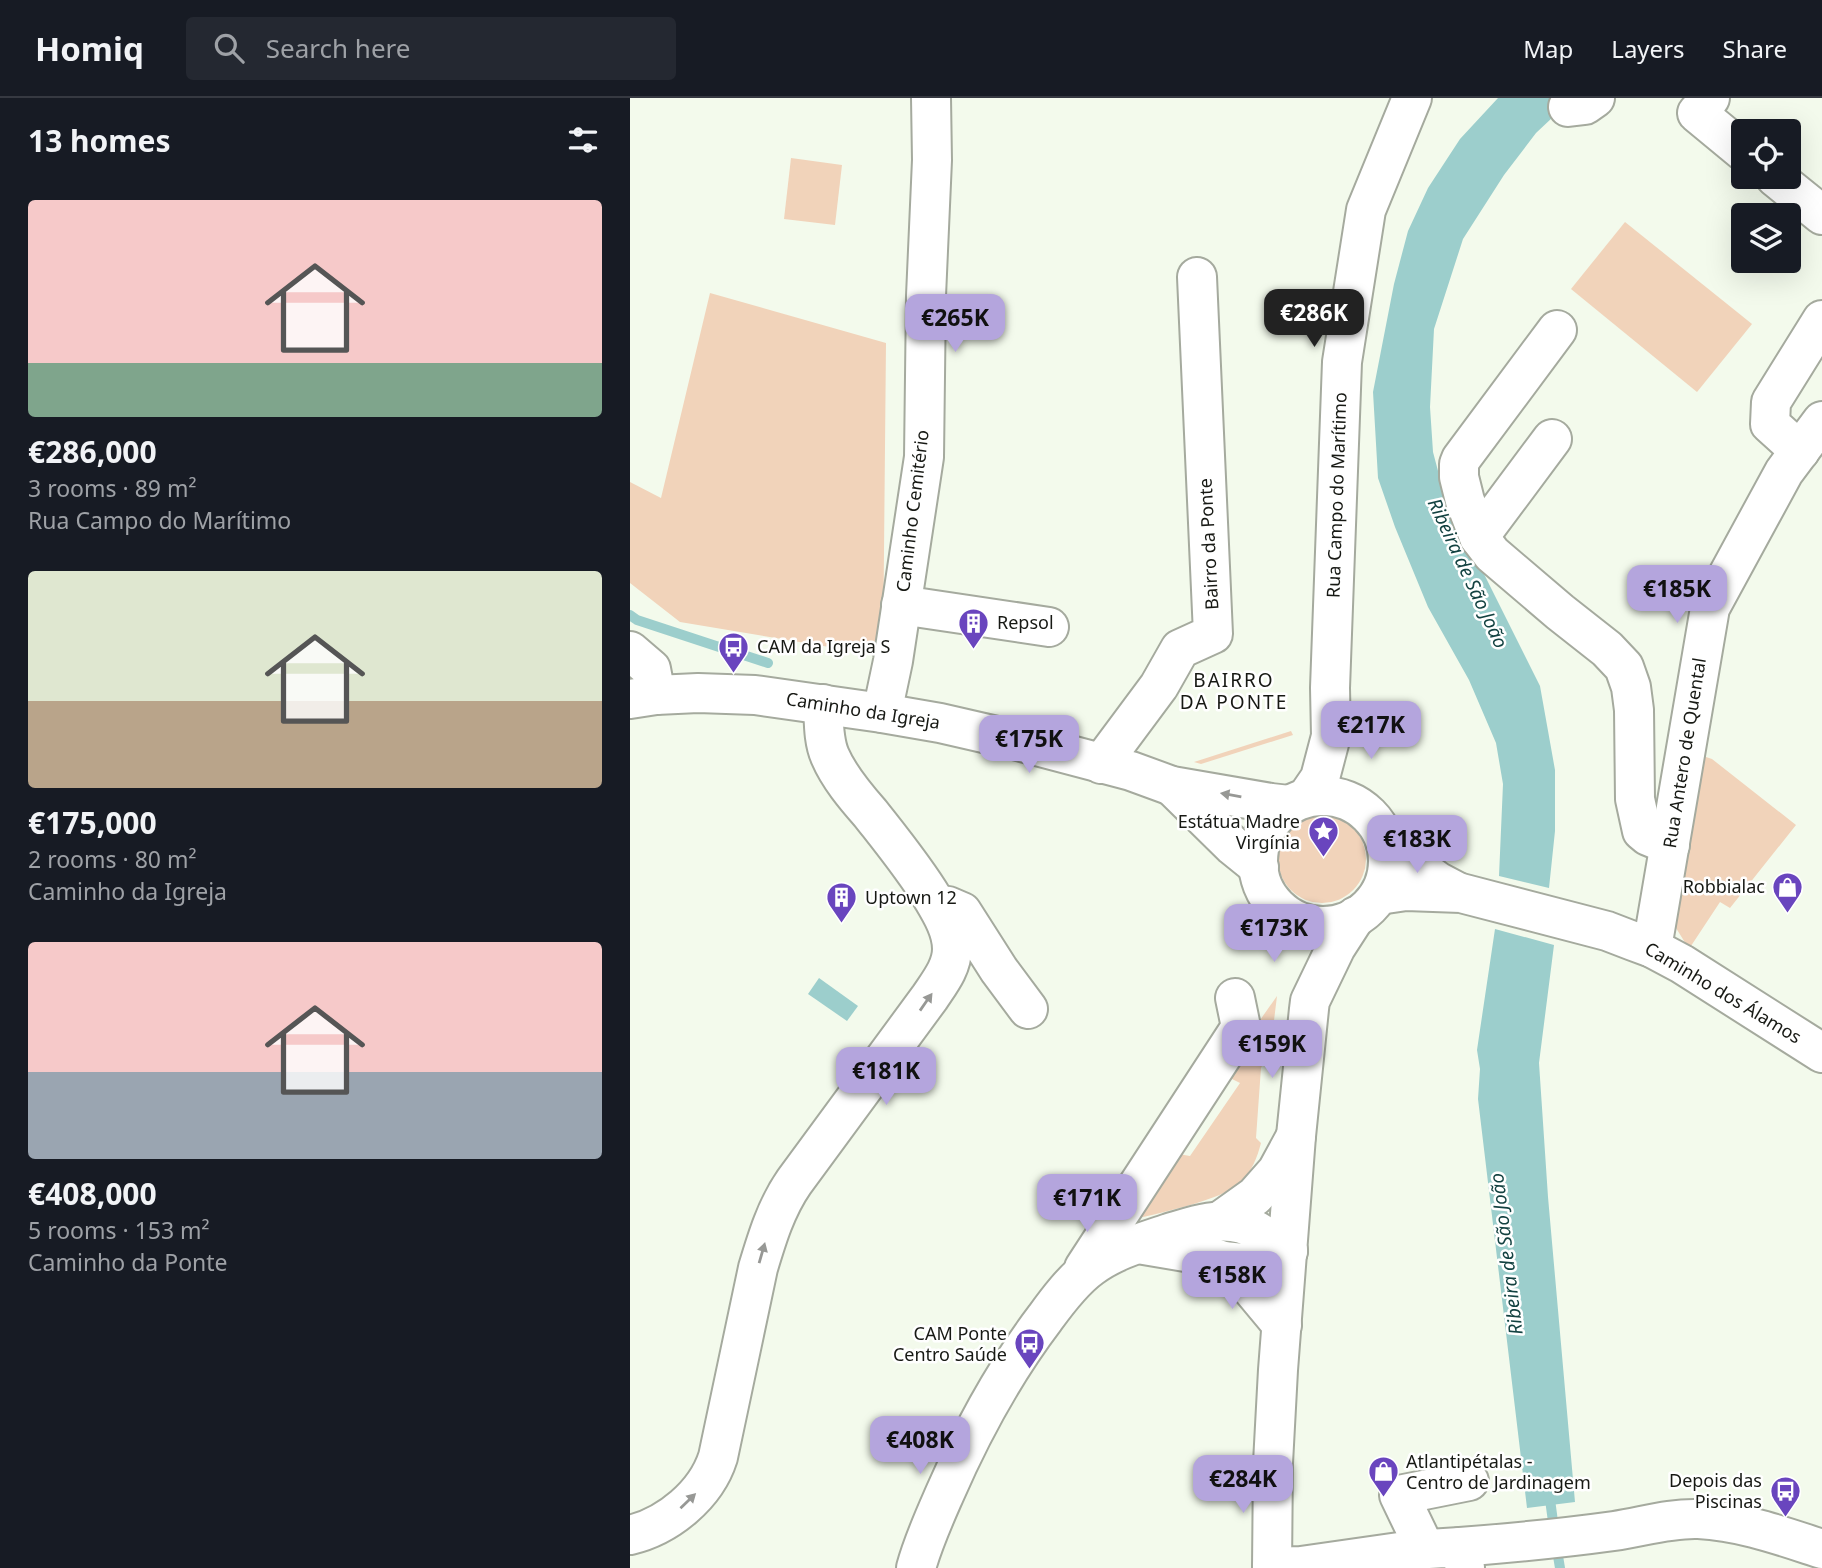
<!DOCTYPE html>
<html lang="en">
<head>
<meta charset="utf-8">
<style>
  :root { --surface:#171b24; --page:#242831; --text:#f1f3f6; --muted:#9ea1a6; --line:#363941; --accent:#b4a5dd }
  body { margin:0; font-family:"Noto Sans",sans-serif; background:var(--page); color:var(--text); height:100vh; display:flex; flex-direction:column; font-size:26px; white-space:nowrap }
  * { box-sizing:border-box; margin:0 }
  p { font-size:23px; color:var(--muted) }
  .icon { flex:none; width:38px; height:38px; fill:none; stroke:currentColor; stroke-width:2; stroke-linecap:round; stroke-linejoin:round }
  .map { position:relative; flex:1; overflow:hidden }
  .drawer { display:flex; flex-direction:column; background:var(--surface); width:630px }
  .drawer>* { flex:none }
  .controls { position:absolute; left:1101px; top:21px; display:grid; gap:14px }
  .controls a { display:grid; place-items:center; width:70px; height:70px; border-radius:7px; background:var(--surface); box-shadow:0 7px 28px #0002; font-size:35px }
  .price { position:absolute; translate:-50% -60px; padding:0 16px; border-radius:14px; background:var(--accent); color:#111; font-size:23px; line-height:46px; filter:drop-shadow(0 2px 4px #0008) }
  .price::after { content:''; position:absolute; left:50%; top:42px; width:21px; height:16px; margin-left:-10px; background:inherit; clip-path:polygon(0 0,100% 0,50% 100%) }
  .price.on { background:#222; color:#fff }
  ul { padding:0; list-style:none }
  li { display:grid; align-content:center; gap:14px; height:371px; padding:0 28px }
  li span { display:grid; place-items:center; height:217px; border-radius:7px; color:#555 }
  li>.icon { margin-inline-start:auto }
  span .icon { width:126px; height:126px; fill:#fffc; stroke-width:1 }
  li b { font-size:30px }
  h2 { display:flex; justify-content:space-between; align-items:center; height:84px; padding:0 28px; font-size:30px }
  header { display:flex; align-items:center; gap:42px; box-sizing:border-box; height:98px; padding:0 35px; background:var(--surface); border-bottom:2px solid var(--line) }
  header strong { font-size:33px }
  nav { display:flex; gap:38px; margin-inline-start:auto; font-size:24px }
  .search { width:490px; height:63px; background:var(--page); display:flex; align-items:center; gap:18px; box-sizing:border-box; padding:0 24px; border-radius:7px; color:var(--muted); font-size:26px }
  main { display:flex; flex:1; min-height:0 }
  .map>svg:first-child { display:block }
  .green { fill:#f1d3ba }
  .water { fill:#9ccecc }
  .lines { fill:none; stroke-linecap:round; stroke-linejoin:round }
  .stream { stroke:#9ccecc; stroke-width:10 }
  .minor-casing { stroke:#a5aa9e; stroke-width:42 }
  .major-casing { stroke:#a5aa9e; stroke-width:42 }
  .minor { stroke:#fff; stroke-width:38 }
  .major { stroke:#fff; stroke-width:38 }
  .oneway { fill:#979895 }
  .labels { text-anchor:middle; stroke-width:5; stroke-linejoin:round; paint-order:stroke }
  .street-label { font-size:18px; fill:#171914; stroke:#fff }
  .poi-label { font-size:18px; fill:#171914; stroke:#fff; text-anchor:start }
  .water-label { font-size:19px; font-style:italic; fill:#134241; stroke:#fff }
  .neighbourhood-label { font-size:19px; letter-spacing:2px; fill:#171914; stroke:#fff }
</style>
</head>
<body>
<header>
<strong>Homiq</strong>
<div class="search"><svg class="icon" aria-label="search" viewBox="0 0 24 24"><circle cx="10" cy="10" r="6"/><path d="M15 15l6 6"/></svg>Search here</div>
<nav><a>Map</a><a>Layers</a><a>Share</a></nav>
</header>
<main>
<section class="drawer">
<h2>13 homes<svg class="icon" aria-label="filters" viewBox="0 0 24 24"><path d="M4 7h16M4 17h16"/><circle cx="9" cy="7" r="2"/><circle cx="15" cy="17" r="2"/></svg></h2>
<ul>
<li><span style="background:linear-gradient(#f6c9c9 75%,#7fa58c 0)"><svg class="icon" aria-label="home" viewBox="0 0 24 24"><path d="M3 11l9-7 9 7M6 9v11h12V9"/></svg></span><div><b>€286,000</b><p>3 rooms · 89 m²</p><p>Rua Campo do Marítimo</p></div></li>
<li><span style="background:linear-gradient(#dfe7d0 60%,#b9a48a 0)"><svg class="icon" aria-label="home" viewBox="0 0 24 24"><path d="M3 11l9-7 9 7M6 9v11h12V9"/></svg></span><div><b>€175,000</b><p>2 rooms · 80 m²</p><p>Caminho da Igreja</p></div></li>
<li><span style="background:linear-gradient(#f6c9c9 60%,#9aa5b1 0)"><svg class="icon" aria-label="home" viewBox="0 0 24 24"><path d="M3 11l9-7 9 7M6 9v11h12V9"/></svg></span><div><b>€408,000</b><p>5 rooms · 153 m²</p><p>Caminho da Ponte</p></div></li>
</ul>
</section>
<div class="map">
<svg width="1192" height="1470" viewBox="0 0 1192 1470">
  <rect width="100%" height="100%" fill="#f3faec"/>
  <!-- green -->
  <g class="green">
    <path d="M161 60 212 67 205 127 154 121Z"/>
    <path d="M995 124 1122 226 1067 294 941 191Z"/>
    <path d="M80 195 256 245 253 558 50 524 0 485V384L31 400Z"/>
    <path d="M661 633 663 637 571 666 564 664Z"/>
    <path d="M1076 659 1082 661 1166 727 1100 810 1090 804 1059 851 1046 830 1043 818 1070 661Z"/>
    <circle cx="692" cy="761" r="44"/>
    <path d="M647 898 641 947 631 970 626 1040 631 1045C627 1060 622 1073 611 1084 592 1103 524 1116 496 1123L543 1055 560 1058 610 985 592 976Z"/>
  </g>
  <!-- water -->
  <g class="water">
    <path d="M868 0H950L923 19 906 35 874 77 833 141 804 231 800 309 803 354 812 388 840 448 910 588 925 672V733L919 790 869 778 873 686 866 645 839 582 798 509 765 429 748 380 743 294 764 186 778 133 798 90 830 41Z"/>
    <path d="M865 831 924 847 909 965 918 1099 945 1404 897 1410 848 1001 850 971 847 952Z"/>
    <path d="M189 880 228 908 217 923 178 896Z"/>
  </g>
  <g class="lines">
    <!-- stream -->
    <g class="stream">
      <path d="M0 517 7 522 138 565"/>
      <path d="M919 1394 924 1431"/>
      <path d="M926 1446 930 1470"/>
    </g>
    <defs>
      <g id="minor">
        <path d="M1080 0 1067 15 1113 53"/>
        <path d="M938 9 955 7 965 0"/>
        <path d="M1145 79 1192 117"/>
        <path d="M927 232 831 361 829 366V379L835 403 849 439 862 456 930 514 977 551 994 569 1001 589 1004 612 1005 701 1012 733 1018 738 1040 747"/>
        <path d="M1170 353 1140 326 1141 304 1192 222"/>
        <path d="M849 439 922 341"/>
        <path d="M271 507 419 529"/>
        <path d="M0 553 21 571 26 597"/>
        <path d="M0 601 26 597 68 595 125 597 252 615 310 625 384 642 501 673 542 688 641 705 659 707"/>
        <path d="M252 615 263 563 294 359 296 198 302 62 301 0"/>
        <path d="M471 666 529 588 550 551 583 536 567 179"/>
        <path d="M542 688 603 748 629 769"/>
        <path d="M756 746 807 783 826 793"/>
        <path d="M749 797 776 793 831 795 977 833 1003 843 1022 850 1052 866 1192 955"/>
        <path d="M309 807 318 808 332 814 369 872 398 911"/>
        <path d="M1022 850 1080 510 1154 374 1192 323"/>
        <path d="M590 1123 625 1098 647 1073 666 1038"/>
        <path d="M514 1147 579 1158 593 1163 622 1166 634 1165 658 1153"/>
        <path d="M593 1163 622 1191 652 1227"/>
        <path d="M454 1170 611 929 605 900"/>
        <path d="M0 1437C38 1428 76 1397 88 1359L128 1170C137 1140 146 1110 164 1084L300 899C310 884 322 869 322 851 322 833 312 816 303 801 285 771 262 743 240 715 225 698 209 679 200 658 193 642 194 623 193 606"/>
        <path d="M830 1449C882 1445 933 1440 984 1433 1012 1429 1039 1420 1068 1421 1111 1423 1152 1438 1192 1451"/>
        <path d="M795 1451 769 1397 839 1383"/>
        <path d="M286 1470C293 1444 304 1420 315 1395 342 1333 374 1274 415 1220 428 1202 443 1182 461 1169 484 1152 513 1144 539 1135 563 1128 587 1119 612 1126 624 1129 646 1146 658 1153"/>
      </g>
      <g id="major">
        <circle cx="693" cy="763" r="65"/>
        <path d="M677 699 690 680 701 638 700 590 712 264 736 112 782 0"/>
        <path d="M642 1469 671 1468 783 1452 830 1449 835 1470"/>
        <path d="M642 1470 643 1365 648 1272 666 1038 679 911 680 903 706 849 726 818"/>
      </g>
    </defs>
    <!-- minor casing -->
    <use href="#minor" class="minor-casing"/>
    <!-- major casing -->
    <use href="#major" class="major-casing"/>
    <!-- minor -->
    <use href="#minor" class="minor"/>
    <!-- major -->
    <use href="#major" class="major"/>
  </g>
  <!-- one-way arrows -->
  <defs><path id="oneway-solid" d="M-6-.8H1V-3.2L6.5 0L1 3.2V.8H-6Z" transform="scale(1.75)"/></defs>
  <g class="oneway">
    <use href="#oneway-solid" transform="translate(601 697) rotate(-170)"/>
    <use href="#oneway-solid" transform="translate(296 904) rotate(-55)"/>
    <use href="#oneway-solid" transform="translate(132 1155) rotate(-74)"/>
    <use href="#oneway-solid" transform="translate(58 1403) rotate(-44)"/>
  </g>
  <!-- icons -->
  <defs>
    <symbol id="building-pin" viewBox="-11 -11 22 30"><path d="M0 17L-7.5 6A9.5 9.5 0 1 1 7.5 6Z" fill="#6945be" stroke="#fff"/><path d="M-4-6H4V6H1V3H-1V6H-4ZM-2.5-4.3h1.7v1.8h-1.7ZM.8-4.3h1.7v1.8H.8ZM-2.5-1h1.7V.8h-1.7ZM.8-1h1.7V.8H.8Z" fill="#fff"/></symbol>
    <symbol id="bus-pin" viewBox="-11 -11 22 30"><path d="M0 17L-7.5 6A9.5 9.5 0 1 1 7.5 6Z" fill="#6945be" stroke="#fff"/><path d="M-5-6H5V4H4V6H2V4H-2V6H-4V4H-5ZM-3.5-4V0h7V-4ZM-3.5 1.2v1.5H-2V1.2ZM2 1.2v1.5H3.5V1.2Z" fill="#fff"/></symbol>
    <symbol id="sight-pin" viewBox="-11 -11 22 30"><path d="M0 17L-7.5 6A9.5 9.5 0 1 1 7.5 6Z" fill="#6945be" stroke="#fff"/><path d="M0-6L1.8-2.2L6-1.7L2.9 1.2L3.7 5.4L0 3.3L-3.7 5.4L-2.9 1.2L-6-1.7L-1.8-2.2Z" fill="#fff"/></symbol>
    <symbol id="shop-pin" viewBox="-11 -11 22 30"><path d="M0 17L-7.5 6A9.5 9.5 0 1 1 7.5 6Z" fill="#6945be" stroke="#fff"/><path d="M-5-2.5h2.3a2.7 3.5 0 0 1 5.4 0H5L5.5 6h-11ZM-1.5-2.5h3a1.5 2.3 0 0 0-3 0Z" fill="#fff"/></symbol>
  </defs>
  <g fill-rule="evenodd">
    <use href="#building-pin" x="326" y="508" width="35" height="47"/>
    <use href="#bus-pin" x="86" y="532" width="35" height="47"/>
    <use href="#sight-pin" x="676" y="716" width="35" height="47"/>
    <use href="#shop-pin" x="1140" y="772" width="35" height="47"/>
    <use href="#building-pin" x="194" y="782" width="35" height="47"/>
    <use href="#bus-pin" x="382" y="1228" width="35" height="47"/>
    <use href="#shop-pin" x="736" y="1356" width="35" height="47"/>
    <use href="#bus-pin" x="1138" y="1376" width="35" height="47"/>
  </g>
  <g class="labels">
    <!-- street labels -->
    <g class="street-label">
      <text transform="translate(707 397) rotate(-88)" y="6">Rua Campo do Marítimo</text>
      <text transform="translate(283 413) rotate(-83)" y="6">Caminho Cemitério</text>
      <text transform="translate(579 446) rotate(-93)" y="6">Bairro da Ponte</text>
      <text transform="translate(233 613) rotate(9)" y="6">Caminho da Igreja</text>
      <text transform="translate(1055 655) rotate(-81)" y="6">Rua Antero de Quental</text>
      <text transform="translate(1093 895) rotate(31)" y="6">Caminho dos Álamos</text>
    </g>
    <!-- poi labels -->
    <g class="poi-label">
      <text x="367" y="531">Repsol</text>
      <text x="127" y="555">CAM da Igreja S</text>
      <text x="670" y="730" text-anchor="end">Estátua Madre<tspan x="670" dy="21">Virgínia</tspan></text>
      <text x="1135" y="795" text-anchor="end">Robbialac</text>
      <text x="235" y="806">Uptown 12</text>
      <text x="377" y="1242" text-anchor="end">CAM Ponte<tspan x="377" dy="21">Centro Saúde</tspan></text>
      <text x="776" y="1370">Atlantipétalas -<tspan x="776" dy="21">Centro de Jardinagem</tspan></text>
      <text x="1132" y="1389" text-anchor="end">Depois das<tspan x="1132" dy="21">Piscinas</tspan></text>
    </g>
    <!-- water labels -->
    <g class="water-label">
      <text transform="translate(838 475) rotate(65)" y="7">Ribeira de São João</text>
      <text transform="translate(876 1156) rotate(-97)" y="7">Ribeira de São João</text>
    </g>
    <!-- neighbourhood labels -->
    <g class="neighbourhood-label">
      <text x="604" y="589">BAIRRO<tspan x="604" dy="22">DA PONTE</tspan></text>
    </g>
  </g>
</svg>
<div class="controls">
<a><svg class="icon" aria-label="locate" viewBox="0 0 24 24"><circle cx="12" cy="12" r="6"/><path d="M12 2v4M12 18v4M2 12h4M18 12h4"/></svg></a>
<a><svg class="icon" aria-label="layers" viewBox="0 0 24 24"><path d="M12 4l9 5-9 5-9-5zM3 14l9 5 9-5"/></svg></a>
</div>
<b class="price on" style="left:684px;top:251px">€286K</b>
<b class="price" style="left:325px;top:256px">€265K</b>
<b class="price" style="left:1047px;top:527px">€185K</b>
<b class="price" style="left:741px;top:663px">€217K</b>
<b class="price" style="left:399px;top:677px">€175K</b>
<b class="price" style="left:787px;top:777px">€183K</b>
<b class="price" style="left:644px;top:866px">€173K</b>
<b class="price" style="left:642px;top:982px">€159K</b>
<b class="price" style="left:256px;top:1009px">€181K</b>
<b class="price" style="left:457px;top:1136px">€171K</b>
<b class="price" style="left:602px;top:1213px">€158K</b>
<b class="price" style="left:290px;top:1378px">€408K</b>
<b class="price" style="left:613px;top:1417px">€284K</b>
</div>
</main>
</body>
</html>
